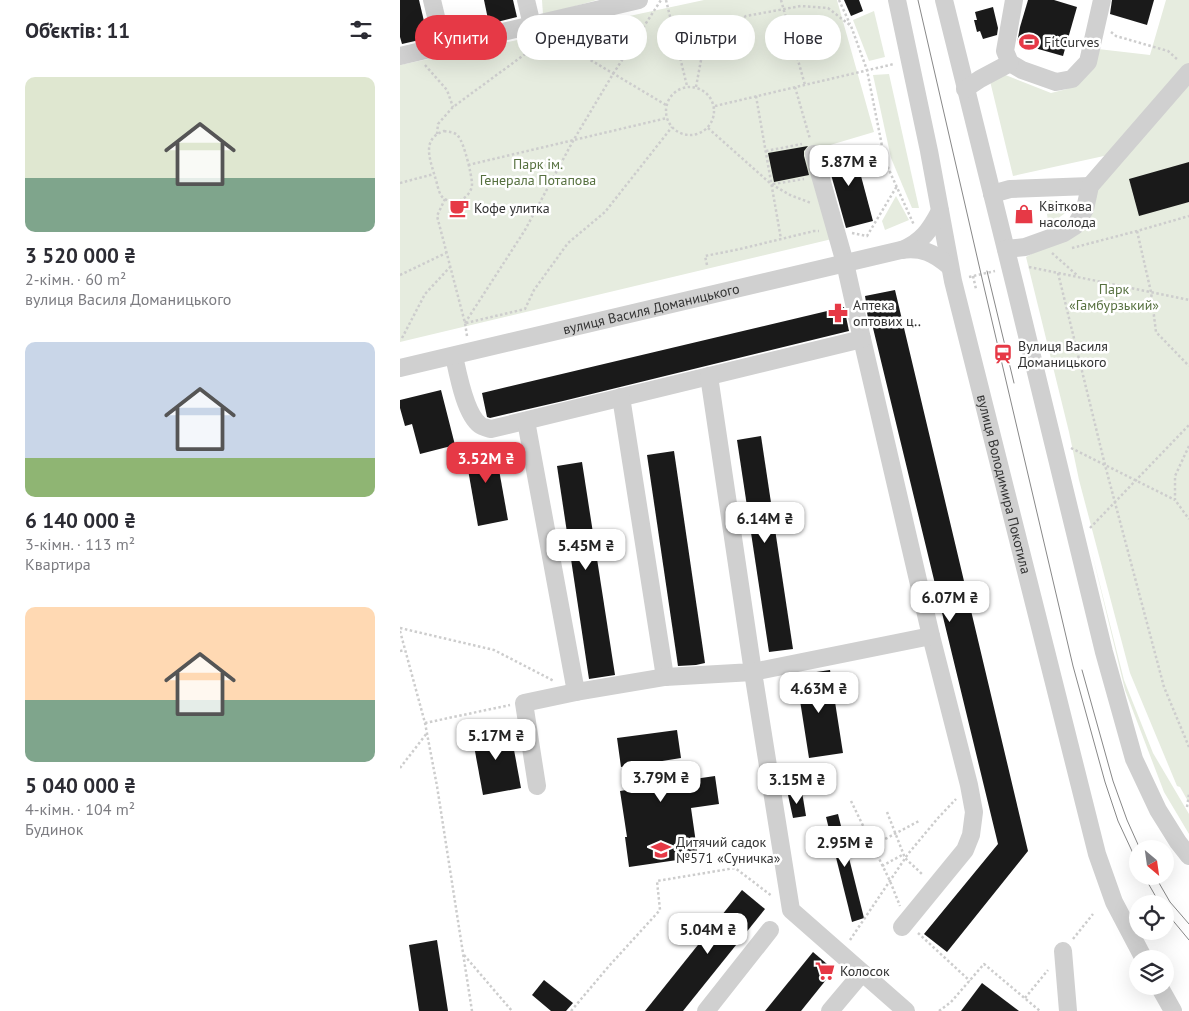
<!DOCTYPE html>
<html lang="uk">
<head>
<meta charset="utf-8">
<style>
  :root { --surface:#fff; --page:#f7f7f7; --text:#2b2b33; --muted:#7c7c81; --accent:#e63946 }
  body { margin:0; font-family:"PT Sans",sans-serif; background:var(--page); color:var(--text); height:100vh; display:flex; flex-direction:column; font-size:19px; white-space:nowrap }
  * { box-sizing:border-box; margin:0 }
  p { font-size:16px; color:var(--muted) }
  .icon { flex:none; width:28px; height:28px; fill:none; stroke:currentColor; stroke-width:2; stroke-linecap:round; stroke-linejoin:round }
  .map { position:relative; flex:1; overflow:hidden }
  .side { display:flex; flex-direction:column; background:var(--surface); width:400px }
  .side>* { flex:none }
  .hud { position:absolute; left:15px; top:15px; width:475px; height:45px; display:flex; gap:10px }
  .needle { width:32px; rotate:151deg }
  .fabs { position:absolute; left:729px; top:840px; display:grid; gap:10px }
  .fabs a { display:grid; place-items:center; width:45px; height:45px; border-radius:50%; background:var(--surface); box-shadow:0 5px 20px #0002; font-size:25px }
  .price { position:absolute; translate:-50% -42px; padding:0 11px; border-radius:10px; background:#fff; color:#222; font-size:16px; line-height:32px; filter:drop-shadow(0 1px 2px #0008) }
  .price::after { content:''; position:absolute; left:50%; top:30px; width:15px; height:11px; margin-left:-8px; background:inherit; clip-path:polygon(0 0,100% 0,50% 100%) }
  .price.current { background:var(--accent); color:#fff }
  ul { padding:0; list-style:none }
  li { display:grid; align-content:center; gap:10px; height:265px; padding:0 25px }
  li span { display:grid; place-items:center; height:155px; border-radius:10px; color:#555 }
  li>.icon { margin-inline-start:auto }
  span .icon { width:90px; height:90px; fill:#fffc; stroke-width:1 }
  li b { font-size:21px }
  h2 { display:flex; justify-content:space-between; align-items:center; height:60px; padding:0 25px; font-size:21px }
  .chip { padding:0 18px; border-radius:22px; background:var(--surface); box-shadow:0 5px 20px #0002; font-size:18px; line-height:45px }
  .chip.current { background:var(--accent); color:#fff }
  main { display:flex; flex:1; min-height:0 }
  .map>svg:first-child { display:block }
  .green { fill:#e6ecdf }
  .building { fill:#1a1a1a }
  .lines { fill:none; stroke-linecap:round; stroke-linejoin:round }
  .path { stroke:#cdcdcd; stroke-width:2.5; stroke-dasharray:2.5 2.5; stroke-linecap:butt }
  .minor { stroke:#d0d0d0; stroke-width:18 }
  .tram { stroke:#888; stroke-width:1 }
  .labels { text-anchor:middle; stroke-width:5; stroke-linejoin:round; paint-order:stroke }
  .poi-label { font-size:14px; fill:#333; stroke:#fff; text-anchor:start }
  .park-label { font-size:14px; fill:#56703f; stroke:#fff }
  .street-label { font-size:14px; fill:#333; stroke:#fff }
</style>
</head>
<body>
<main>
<section class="side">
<h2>Об’єктів: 11<svg class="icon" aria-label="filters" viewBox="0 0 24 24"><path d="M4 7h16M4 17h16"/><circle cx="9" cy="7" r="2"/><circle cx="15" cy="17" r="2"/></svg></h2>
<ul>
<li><span style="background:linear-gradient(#dfe7d0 65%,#7fa58c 0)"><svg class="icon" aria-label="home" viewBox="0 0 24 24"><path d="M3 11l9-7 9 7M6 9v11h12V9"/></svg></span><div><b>3 520 000 ₴</b><p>2-кімн. · 60 m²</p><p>вулиця Василя Доманицького</p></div></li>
<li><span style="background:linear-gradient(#c9d6e8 75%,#8fb573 0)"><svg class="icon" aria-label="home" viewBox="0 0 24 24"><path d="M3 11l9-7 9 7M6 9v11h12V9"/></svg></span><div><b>6 140 000 ₴</b><p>3-кімн. · 113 m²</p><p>Квартира</p></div></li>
<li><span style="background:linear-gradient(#ffd9b3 60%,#7fa58c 0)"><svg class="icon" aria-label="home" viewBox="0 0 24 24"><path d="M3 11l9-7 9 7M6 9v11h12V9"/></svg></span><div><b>5 040 000 ₴</b><p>4-кімн. · 104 m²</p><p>Будинок</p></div></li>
</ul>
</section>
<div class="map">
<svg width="789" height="1011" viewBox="0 0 789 1011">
  <rect width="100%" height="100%" fill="#fff"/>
  <!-- green -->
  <g class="green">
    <path d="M142 0H197L143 15Z"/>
    <path d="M304 0H437L474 132 410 151 432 239 0 342V65Z"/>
    <path d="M766 0H789V65L713 154 613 176 590 81 603 74 651 93 667 89 680 79 698 49 750 55Z"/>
    <path d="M474 11 485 57 469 61 453 20Z"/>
    <path d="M489 74 519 208H512L491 158 473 75Z"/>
    <path d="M789 79V803L780 787 777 786 730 673 679 480 669 432 626 257 665 235 700 185Z"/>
    <path d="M496 196 509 220 485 230 482 221Z"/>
    <path d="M644 199 676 205 649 225Z"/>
    <path d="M691 549 724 680 753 753 789 814V834L764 792 725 690Z"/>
  </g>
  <!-- building -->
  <g class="building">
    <path d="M0 0H19L28 38 2 44 0 37Z"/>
    <path d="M84 0H113L117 17 89 24Z"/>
    <path d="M444 0H459L463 11 451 16Z"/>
    <path d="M628 0H654L677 7 663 56 617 43 620 27Z"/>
    <path d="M712 0H754L747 25 710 14Z"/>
    <path d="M593 7 598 28 597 35 583 39 580 31 577 32 574 20H577L575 12Z"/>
    <path d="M408 146 404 151V156L409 175 374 182 368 153Z"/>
    <path d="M453 146 473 221 446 228 425 153Z"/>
    <path d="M789 162V202L739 216 729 179Z"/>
    <path d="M495 290 628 851 547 952 524 934 598 844 473 328H470L465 302H466L465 296Z"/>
    <path d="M444 307 449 331 163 401 90 418 87 417 82 393Z"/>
    <path d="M41 390 55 445 20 454 12 424 5 426 0 408V400Z"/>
    <path d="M361 436 393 649 369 652 337 440Z"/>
    <path d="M94 442 108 520 78 526 64 447Z"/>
    <path d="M274 451 305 663 296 665 278 666 247 455Z"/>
    <path d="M182 462 215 675 189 679 157 466Z"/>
    <path d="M430 670 443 753 409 758 396 675Z"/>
    <path d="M110 728 121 788 83 795 72 735Z"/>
    <path d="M277 730 281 758 256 762 260 784 315 776 319 804 291 808 298 857 229 867 225 837H227L220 791 245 787 241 764 221 767 217 738Z"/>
    <path d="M402 792 406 816 393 818 388 795Z"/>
    <path d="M438 814 464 918 452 922 426 817Z"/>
    <path d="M342 890 365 909 283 1011H245Z"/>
    <path d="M37 940 48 1011H19L9 945Z"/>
    <path d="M413 952 434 970 401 1011H365Z"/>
    <path d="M144 980 173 1003 166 1011H151L132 995Z"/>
    <path d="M582 983 619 1011H561Z"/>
  </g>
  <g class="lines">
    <!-- path -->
    <g class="path">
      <path d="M266 0 287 86"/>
      <path d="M381 0 405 85"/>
      <path d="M439 0 450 24"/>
      <path d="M711 32 716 36 768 51 778 60"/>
      <path d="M152 37 266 105"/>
      <path d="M25 65 47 90 53 107"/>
      <circle cx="290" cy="111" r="24"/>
      <path d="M296 87 301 60 320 31 346 16 401 6 428 8 451 26 467 70 485 161 514 225"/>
      <path d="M395 87 410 139"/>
      <path d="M356 96 381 239"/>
      <path d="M315 106 494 64"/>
      <path d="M308 128 371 184 390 195 411 203"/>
      <path d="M44 131C49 132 55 132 58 136 64 142 72 176 72 184 72 192 65 199 58 201 53 202 44 201 41 195 38 191 37 182 35 177 30 159 21 139 44 131Z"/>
      <path d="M37 134 38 124 53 107 147 38"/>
      <path d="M366 151 402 144"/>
      <path d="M68 165 267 118"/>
      <path d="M0 183 34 174"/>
      <path d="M373 184 404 179"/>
      <path d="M45 199 37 216 65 323 67 336"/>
      <path d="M737 231 751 292 756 332 789 366"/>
      <path d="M452 233 467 236 497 186"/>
      <path d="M672 248 737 231 789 216"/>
      <path d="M652 253 678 276"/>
      <path d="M307 265 305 256 340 249 414 231H419"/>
      <path d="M629 267 789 300"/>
      <path d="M658 273 705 465 764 687 789 747"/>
      <path d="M0 275 46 253"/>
      <path d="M573 276 576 289"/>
      <path d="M569 277 595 271"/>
      <path d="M65 323 125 230 173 141 213 74 261 0"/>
      <path d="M66 323 125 309 134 290 168 243 205 212 272 127"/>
      <path d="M2 338 25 294 50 267"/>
      <path d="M789 446 775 476V500L789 519"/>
      <path d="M671 448 775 500"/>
      <path d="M690 528 789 425"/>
      <path d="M0 628 94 650 154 681"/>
      <path d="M0 631 25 723 37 786 72 1011"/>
      <path d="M0 651 5 650"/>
      <path d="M25 723 110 705"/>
      <path d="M0 768 27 733"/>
      <path d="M451 801 490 881 500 906"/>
      <path d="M787 807 789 794"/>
      <path d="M487 812 505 858 523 875"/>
      <path d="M472 846 519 821"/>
      <path d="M482 866 504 854"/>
      <path d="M518 933 570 981"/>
      <path d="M673 939 693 914"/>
      <path d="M450 940 508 854 538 818 556 799"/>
      <path d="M64 955 112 1011"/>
      <path d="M625 998 648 970"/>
      <path d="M171 1011 209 966 260 910 257 881 335 868 372 896"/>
      <path d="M539 1011 551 1002 584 964 640 1011"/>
    </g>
    <!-- minor -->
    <g class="minor">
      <path d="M32 0 43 46"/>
      <path d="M126 0 132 25"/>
      <path id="s1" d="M497 0 529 151 553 281 697 854 714 902 744 959"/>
      <path d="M544 0 615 286 704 652 734 759 758 810 778 842 789 856"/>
      <path d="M0 56 239 0"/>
      <path d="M610 63 622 70 656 82 672 79 688 62 702 0"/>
      <path d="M565 89 580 79 610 63 605 51 614 0"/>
      <path d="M414 154 445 263 462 339 531 636 569 785 574 812 571 835 565 850 502 927"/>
      <path d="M592 194 610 189 690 186"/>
      <path d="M606 249 625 247 664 233 675 226 685 209 690 186 789 72"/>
      <path d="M502 250C522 242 530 230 540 211"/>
      <path d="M54 356C58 374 65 414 80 425 82 427 87 428 91 429L462 339"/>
      <path id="s2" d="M0 368 501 250C522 247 534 253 549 266"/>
      <path d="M221 397 265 677"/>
      <path d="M126 421 176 692 265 677 353 672 309 376"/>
      <path d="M137 786 124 703 176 692"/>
      <path d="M663 951 668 1011"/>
      <path d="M759 986 773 1011"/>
      <path d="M306 1011 370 930"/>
      <path d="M430 1011 462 973"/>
      <path d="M506 1011 391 910 353 672 531 636"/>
    </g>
    <!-- tram -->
    <g class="tram">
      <path d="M518 0 584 287 673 666 705 782 718 821 738 864"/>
      <path d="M587 271 614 383"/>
      <path d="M682 670 713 781 727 820 740 849"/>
      <path d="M744 876 760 904"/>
      <path d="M755 876 770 902 789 924"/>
      <path d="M765 911 789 940"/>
    </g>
  </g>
  <!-- icons -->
  <defs>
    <symbol id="stadium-bare" viewBox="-9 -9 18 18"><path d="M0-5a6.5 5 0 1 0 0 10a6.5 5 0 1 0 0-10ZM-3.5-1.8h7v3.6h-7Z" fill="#e63946" stroke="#fff" stroke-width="2.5" paint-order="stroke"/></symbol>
    <symbol id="cafe-bare" viewBox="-9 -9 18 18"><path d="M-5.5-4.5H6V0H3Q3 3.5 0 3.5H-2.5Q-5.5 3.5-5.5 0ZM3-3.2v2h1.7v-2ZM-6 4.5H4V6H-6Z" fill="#e63946" stroke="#fff" stroke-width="2.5" paint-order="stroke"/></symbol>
    <symbol id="shop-bare" viewBox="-9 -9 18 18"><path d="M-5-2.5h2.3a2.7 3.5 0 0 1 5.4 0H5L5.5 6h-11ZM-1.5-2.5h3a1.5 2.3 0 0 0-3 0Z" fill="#e63946" stroke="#fff" stroke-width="2.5" paint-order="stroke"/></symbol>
    <symbol id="pharmacy-bare" viewBox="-9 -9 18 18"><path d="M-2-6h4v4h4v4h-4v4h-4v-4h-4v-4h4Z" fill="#e63946" stroke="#fff" stroke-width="2.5" paint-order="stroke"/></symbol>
    <symbol id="station-bare" viewBox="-9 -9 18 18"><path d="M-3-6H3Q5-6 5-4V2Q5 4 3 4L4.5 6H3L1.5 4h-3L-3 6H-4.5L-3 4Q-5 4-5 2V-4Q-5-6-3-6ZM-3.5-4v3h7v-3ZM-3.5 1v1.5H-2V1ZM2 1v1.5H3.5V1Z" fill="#e63946" stroke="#fff" stroke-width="2.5" paint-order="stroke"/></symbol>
    <symbol id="school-bare" viewBox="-9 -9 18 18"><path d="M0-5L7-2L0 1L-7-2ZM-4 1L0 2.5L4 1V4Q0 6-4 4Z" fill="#e63946" stroke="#fff" stroke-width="2.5" paint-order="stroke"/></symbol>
    <symbol id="supermarket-bare" viewBox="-9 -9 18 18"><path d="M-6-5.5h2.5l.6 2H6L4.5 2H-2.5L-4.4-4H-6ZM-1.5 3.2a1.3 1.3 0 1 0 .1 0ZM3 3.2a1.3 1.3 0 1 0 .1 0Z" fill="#e63946" stroke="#fff" stroke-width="2.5" paint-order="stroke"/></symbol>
  </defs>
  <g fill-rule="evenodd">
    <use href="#stadium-bare" x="615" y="28" width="28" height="28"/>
    <use href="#cafe-bare" x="45" y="194" width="28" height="28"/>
    <use href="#shop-bare" x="610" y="200" width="28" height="28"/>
    <use href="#pharmacy-bare" x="424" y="299" width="28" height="28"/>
    <use href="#station-bare" x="589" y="340" width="28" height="28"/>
    <use href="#school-bare" x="247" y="836" width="28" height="28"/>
    <use href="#supermarket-bare" x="411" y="957" width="28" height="28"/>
  </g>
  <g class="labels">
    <!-- poi labels -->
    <g class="poi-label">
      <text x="644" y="47">FitCurves</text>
      <text x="639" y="211">Квіткова<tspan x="639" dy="16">насолода</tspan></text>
      <text x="74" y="213">Кофе улитка</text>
      <text x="453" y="310">Аптека<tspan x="453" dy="16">оптових ц‥</tspan></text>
      <text x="618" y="351">Вулиця Василя<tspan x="618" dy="16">Доманицького</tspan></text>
      <text x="276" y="847">Дитячий садок<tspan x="276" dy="16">№571 «Суничка»</tspan></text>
      <text x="440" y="976">Колосок</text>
    </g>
    <!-- park labels -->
    <g class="park-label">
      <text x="138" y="169">Парк ім.<tspan x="138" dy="16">Генерала Потапова</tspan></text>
      <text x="714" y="294">Парк<tspan x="714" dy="16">«Гамбурзький»</tspan></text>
    </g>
    <!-- street labels -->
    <g class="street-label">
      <text dy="5" stroke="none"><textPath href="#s2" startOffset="258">вулиця Василя Доманицького</textPath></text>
      <text dy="5" stroke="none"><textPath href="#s1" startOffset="496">вулиця Володимира Покотила</textPath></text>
    </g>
  </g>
</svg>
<div class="fabs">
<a><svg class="needle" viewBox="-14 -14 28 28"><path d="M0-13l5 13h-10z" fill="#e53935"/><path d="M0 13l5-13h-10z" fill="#7c7c81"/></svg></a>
<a><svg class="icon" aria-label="locate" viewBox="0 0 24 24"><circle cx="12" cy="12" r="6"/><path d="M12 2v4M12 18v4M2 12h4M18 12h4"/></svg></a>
<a><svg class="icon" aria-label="layers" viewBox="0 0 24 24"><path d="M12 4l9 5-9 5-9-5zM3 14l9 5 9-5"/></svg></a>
</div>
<b class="price" style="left:449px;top:187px">5.87M ₴</b>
<b class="price current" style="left:86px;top:484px">3.52M ₴</b>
<b class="price" style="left:365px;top:544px">6.14M ₴</b>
<b class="price" style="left:186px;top:571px">5.45M ₴</b>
<b class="price" style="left:550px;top:623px">6.07M ₴</b>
<b class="price" style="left:419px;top:714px">4.63M ₴</b>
<b class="price" style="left:96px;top:761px">5.17M ₴</b>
<b class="price" style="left:261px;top:803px">3.79M ₴</b>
<b class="price" style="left:397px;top:805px">3.15M ₴</b>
<b class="price" style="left:445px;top:868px">2.95M ₴</b>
<b class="price" style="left:308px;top:955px">5.04M ₴</b>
<div class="hud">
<a class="chip current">Купити</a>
<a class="chip">Орендувати</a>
<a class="chip">Фільтри</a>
<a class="chip">Нове</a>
</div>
</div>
</main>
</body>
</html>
